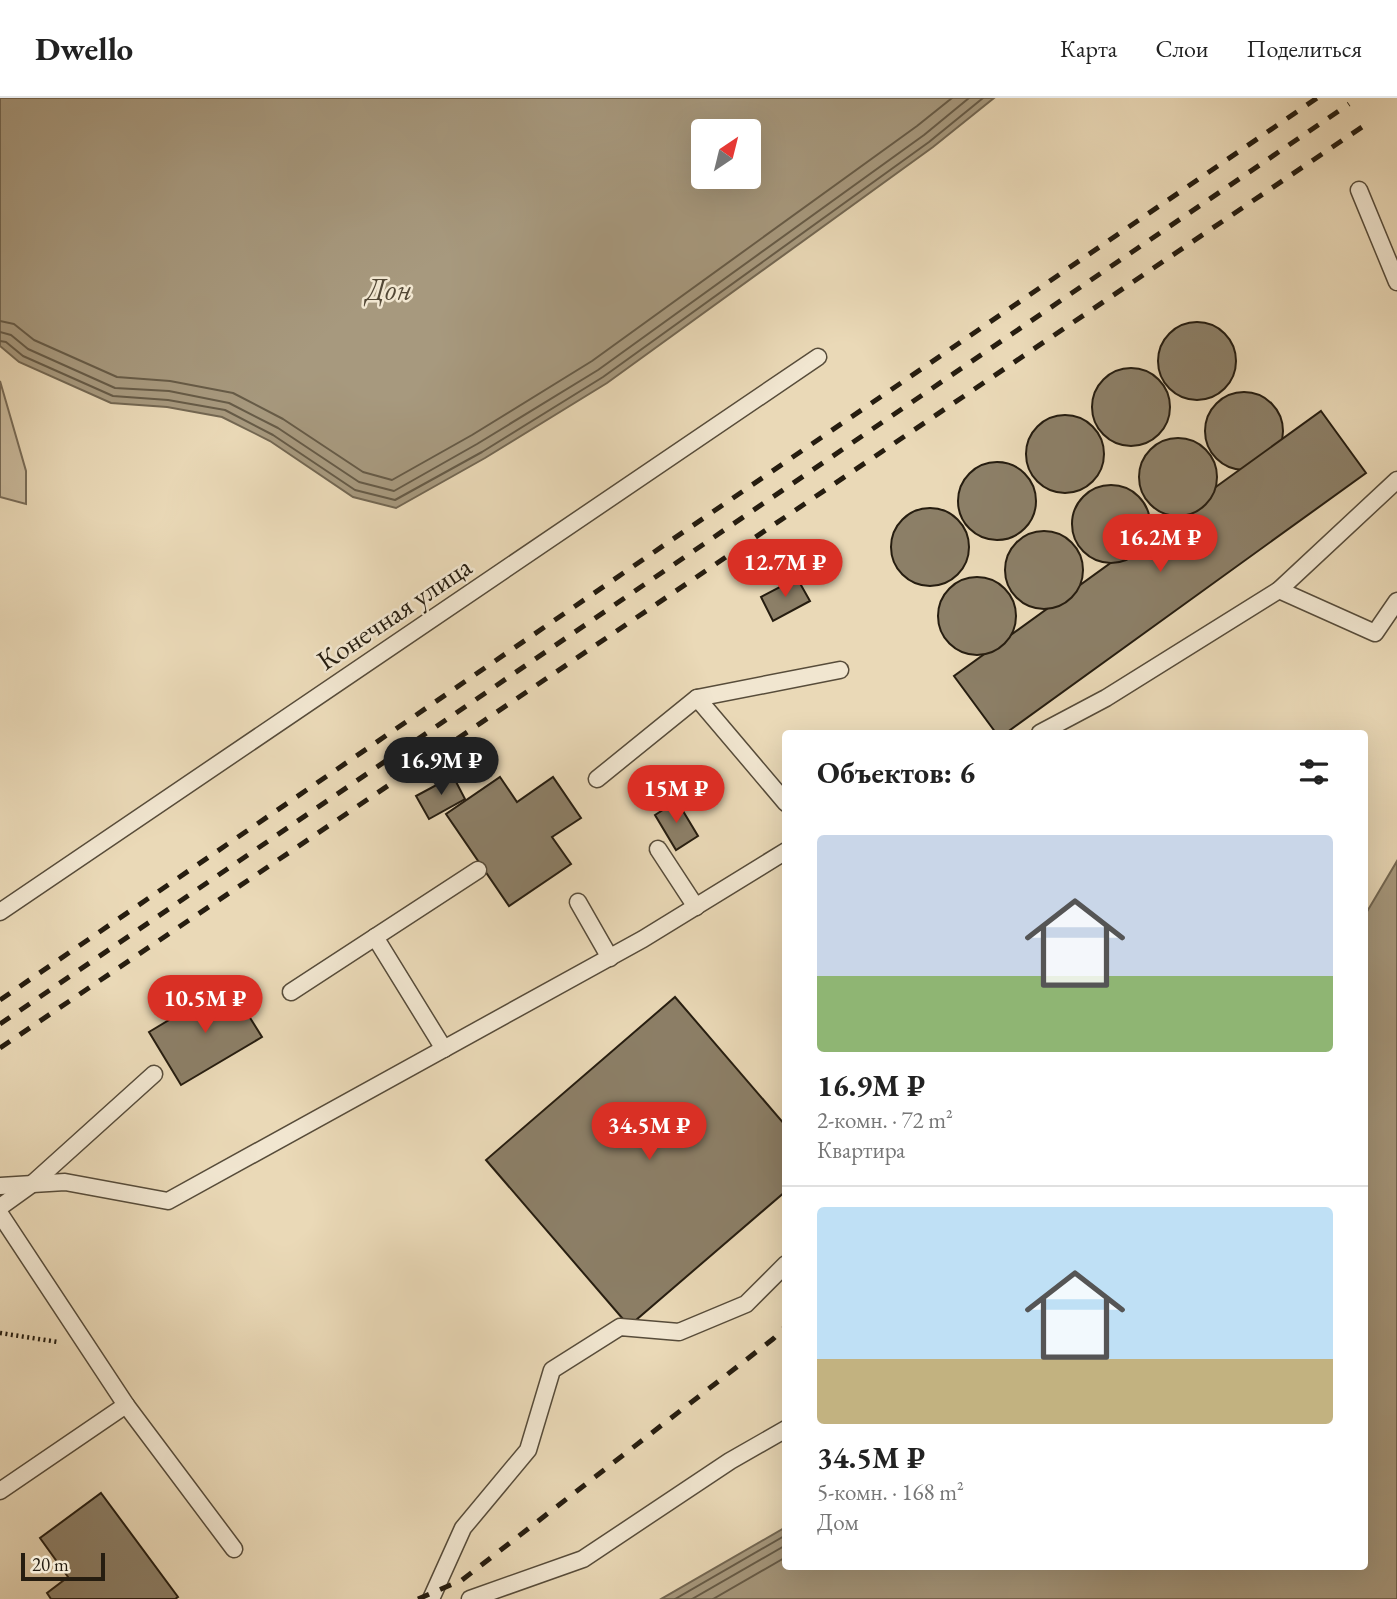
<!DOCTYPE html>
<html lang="ru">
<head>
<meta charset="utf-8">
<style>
  :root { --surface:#fff; --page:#f2f2f2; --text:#222; --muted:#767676; --line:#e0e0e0; --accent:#d93025 }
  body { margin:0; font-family:"EB Garamond",serif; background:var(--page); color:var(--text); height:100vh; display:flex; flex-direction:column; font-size:26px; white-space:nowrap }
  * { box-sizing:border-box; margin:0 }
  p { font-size:23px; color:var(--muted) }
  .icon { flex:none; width:38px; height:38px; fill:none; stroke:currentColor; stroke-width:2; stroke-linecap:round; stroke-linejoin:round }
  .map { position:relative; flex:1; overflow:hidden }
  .details { position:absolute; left:782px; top:632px; width:586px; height:840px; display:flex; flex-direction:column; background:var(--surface); border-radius:7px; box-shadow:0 7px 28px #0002 }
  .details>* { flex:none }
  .needle { width:46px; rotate:35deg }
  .tools { position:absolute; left:691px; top:21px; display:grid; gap:14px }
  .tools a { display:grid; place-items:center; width:70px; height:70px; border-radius:7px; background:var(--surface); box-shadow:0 7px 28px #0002; font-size:35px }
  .scale { position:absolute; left:21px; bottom:18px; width:84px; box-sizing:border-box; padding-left:7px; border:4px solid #261d10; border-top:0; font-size:19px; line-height:24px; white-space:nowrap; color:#261d10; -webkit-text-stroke:5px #f1e6d0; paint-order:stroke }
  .price { position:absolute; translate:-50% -60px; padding:0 16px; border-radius:24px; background:var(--accent); color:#fff; font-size:23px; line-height:46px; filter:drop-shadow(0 2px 4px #0008) }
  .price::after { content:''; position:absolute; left:50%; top:42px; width:21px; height:16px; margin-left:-10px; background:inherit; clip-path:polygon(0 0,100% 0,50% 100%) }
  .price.current { background:#222; color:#fff }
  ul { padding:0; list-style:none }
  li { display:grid; align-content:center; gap:14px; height:371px; padding:0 35px }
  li+li { border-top:2px solid var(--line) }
  li span { display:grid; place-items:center; height:217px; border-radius:7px; color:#555 }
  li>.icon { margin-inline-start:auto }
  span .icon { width:126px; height:126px; fill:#fffc; stroke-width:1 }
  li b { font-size:30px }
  h2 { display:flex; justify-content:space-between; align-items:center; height:84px; padding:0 35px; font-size:30px }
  header { display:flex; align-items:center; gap:42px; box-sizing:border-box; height:98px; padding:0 35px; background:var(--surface); border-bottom:2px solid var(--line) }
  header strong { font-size:33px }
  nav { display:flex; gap:38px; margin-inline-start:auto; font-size:24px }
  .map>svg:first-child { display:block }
  .green { fill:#c9b99b; stroke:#786b56; stroke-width:2 }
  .water { fill:#a7997e; stroke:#736752; stroke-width:2; fill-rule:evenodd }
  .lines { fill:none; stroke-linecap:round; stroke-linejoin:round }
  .shore { stroke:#665b47; stroke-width:2 }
  .building { fill:#8c7f67; stroke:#261d10; stroke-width:2 }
  .lane-casing { stroke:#574c3a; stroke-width:19 }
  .path { stroke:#261d10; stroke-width:4.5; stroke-dasharray:2 3.5; stroke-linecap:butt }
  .lane { stroke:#f1e6d0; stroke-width:16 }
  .rail { stroke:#261d10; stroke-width:5; stroke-dasharray:12 12; stroke-linecap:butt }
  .labels { text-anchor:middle; stroke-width:5; stroke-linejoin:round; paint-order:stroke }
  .street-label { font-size:28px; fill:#261d10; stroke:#f1e6d0 }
  .water-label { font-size:30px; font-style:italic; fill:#534836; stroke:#f1e6d0 }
</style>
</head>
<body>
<header>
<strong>Dwello</strong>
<nav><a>Карта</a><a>Слои</a><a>Поделиться</a></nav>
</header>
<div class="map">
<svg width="1397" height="1501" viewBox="0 0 1397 1501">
  <rect width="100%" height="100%" fill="#ead9b7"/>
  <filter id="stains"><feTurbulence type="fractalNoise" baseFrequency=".00286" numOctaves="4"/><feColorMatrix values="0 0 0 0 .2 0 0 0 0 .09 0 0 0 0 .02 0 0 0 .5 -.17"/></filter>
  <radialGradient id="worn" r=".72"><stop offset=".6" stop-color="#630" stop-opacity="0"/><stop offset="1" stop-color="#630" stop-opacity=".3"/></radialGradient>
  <!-- green -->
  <path class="green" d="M0 283 26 373V406L0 399Z"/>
  <!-- water -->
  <g class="water">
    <path d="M0 0H994L933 49 607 285 485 360 396 410 353 399 270 343 222 319 167 309 111 305 19 264 0 248ZM704 33H749V79H704Z"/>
    <path d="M1397 763V1501H661L786 1429V1468H1365V817Z"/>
  </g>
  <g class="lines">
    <!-- shore -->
    <g class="shore">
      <path d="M0 223 14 226 34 242 117 279 170 283 233 295 283 321 363 374 392 382 472 337 592 263 917 28 952 0"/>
      <path d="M0 234 11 237 28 251 115 290 169 293 229 305 278 330 359 384 394 393 477 346 598 272 924 37 969 0"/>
      <path d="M0 243 6 244 23 258 113 298 168 302 225 312 273 337 355 392 395 402 482 354 603 279 929 44 983 0"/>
      <path d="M675 1501 786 1437"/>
      <path d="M692 1501 786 1447"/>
      <path d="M713 1501 786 1459"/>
    </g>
  </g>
  <!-- building -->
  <g class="building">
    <circle cx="1197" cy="263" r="39"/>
    <circle cx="1131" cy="309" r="39"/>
    <circle cx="1244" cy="333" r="39"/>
    <path d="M1321 313 1366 375 1006 635H996L954 578Z"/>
    <circle cx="1065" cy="356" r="39"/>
    <circle cx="1178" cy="379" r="39"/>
    <circle cx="997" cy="403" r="39"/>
    <circle cx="1111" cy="426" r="39"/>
    <circle cx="930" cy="449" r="39"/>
    <circle cx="1044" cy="472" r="39"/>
    <circle cx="977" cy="518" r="39"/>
    <path d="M797 480 810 503 773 523 761 499Z"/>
    <path d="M453 678 465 701 429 721 416 698Z"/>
    <path d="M500 679 517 704 553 679 581 720 552 739 571 766 509 808 446 716Z"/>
    <path d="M677 703 698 738 676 752 655 717Z"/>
    <path d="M229 886 262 939 181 987 149 934Z"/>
    <path d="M675 899 786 1028V1093L629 1228 486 1062Z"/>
    <path d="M101 1395 178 1499 175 1501H51L47 1495 68 1479 40 1440Z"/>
  </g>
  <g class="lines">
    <defs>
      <g id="lane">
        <path d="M1359 92 1397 184"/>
        <path d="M1279 492 1375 535 1397 503"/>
        <path d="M697 600 786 705"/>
        <path d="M1040 635 1106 600 1279 492 1397 382"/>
        <path d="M597 681 697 600 840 572"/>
        <path d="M658 751 696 809"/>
        <path d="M578 804 610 860"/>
        <path d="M0 814 818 259"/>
        <path d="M375 839 444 951"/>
        <path d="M291 894 478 772"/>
        <path d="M0 1088 65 1084 168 1103 643 841 786 753"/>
        <path d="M0 1109 32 1086 154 976"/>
        <path d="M0 1116 126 1307 0 1393"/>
        <path d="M126 1307 234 1451"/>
        <path d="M431 1501 463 1430 528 1352 552 1272 620 1229 679 1234 746 1206 786 1166"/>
        <path d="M470 1501 583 1461 730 1363 786 1331"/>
      </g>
    </defs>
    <!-- lane casing -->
    <use href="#lane" class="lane-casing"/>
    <!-- path -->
    <path class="path" d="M0 1235 58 1244"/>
    <!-- lane -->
    <use href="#lane" class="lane"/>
    <!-- rail -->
    <g class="rail">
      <path d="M0 902 1317 0"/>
      <path d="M0 926 1349 6"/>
      <path d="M0 950 1362 29"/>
      <path d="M418 1501 462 1482 773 1241 786 1228"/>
    </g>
  </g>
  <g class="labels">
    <!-- street labels -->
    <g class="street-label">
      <text transform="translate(394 515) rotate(-34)" y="10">Конечная улица</text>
    </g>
    <!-- water labels -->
    <g class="water-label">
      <text x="389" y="202">Дон</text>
    </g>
  </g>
  <rect width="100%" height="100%" filter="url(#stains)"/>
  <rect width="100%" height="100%" fill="url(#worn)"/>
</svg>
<div class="tools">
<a><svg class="needle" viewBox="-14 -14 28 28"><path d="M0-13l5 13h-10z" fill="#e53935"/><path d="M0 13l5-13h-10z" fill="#767676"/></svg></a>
</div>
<div class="scale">20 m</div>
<b class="price" style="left:1160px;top:476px">16.2M ₽</b>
<b class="price" style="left:785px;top:501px">12.7M ₽</b>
<b class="price current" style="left:441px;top:699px">16.9M ₽</b>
<b class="price" style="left:676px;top:727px">15M ₽</b>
<b class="price" style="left:205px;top:937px">10.5M ₽</b>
<b class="price" style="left:649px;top:1064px">34.5M ₽</b>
<section class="details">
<h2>Объектов: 6<svg class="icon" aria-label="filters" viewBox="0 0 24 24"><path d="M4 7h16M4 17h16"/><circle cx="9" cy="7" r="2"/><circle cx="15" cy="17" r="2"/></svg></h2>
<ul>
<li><span style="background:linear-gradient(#c9d6e8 65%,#8fb573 0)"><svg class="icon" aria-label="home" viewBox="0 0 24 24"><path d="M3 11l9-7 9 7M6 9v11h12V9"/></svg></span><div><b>16.9M ₽</b><p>2-комн. · 72 m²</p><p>Квартира</p></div></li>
<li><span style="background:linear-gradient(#bfe0f5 70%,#c2b280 0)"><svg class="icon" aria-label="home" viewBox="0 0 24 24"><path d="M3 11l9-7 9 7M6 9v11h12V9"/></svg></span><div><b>34.5M ₽</b><p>5-комн. · 168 m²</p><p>Дом</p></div></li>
</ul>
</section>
</div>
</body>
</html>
